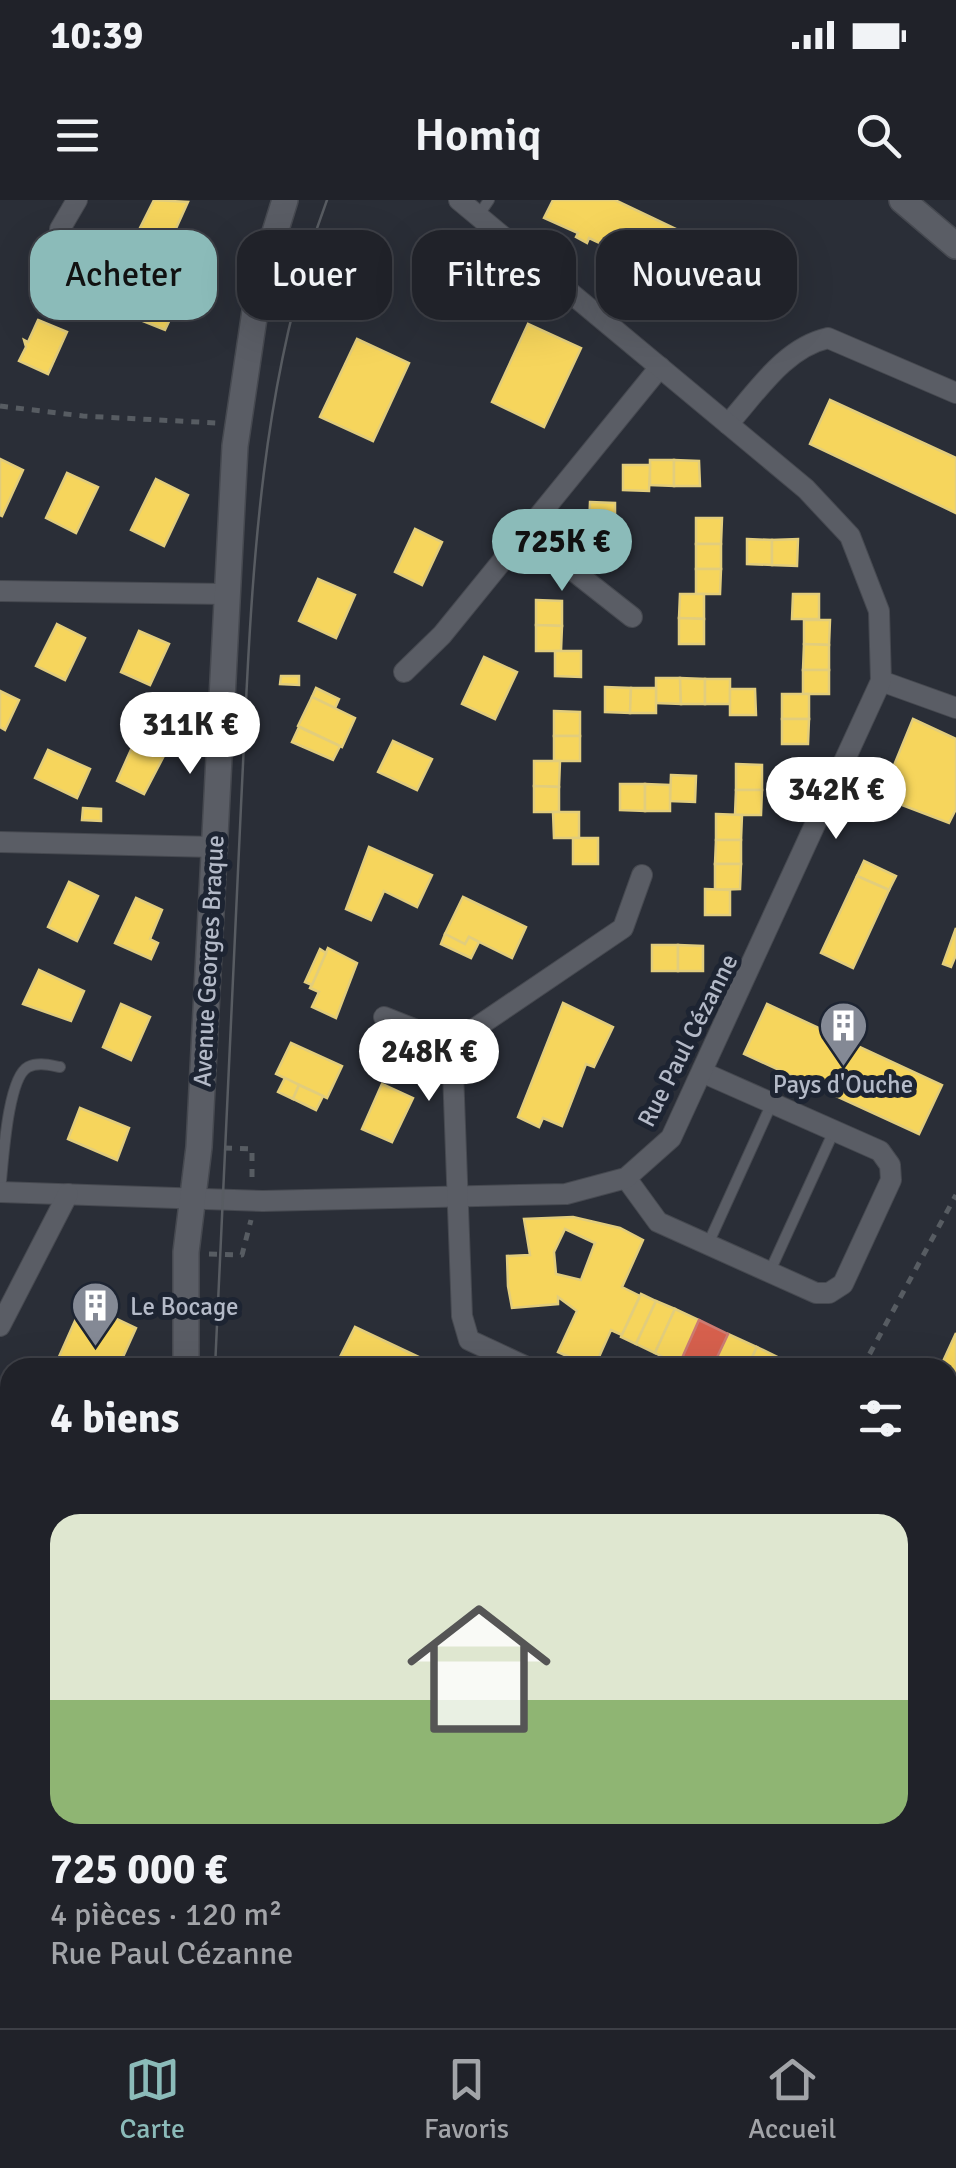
<!DOCTYPE html>
<html lang="fr">
<head>
<meta charset="utf-8">
<style>
  :root { --surface:#202229; --page:#282a31; --text:#f1f3f6; --muted:#a2a4a8; --line:#3d3f46; --accent:#8bbbb9 }
  body { margin:0; font-family:Signika,sans-serif; background:var(--page); color:var(--text); height:100vh; display:flex; flex-direction:column; font-size:38px; white-space:nowrap }
  * { box-sizing:border-box; margin:0 }
  p { font-size:32px; color:var(--muted) }
  .icon { flex:none; width:55px; height:55px; fill:none; stroke:currentColor; stroke-width:2; stroke-linecap:round; stroke-linejoin:round }
  .map { position:relative; flex:1; overflow:hidden }
  .side { position:absolute; left:0px; top:1158px; width:958px; height:672px; display:flex; flex-direction:column; background:var(--surface); border-radius:30px 30px 0 0; box-shadow:0 10px 40px #0002,0 0 0 2px var(--line) }
  .side>* { flex:none }
  .guide { position:absolute; left:30px; top:30px; width:898px; height:90px; display:flex; gap:20px }
  .price { position:absolute; translate:-50% -85px; padding:0 22px; border-radius:35px; background:#fff; color:#222; font-size:32px; line-height:65px; filter:drop-shadow(0 2px 5px #0008) }
  .price::after { content:''; position:absolute; left:50%; top:60px; width:30px; height:22px; margin-left:-15px; background:inherit; clip-path:polygon(0 0,100% 0,50% 100%) }
  .price.active { background:var(--accent); color:#111 }
  ul { padding:0; list-style:none }
  li { display:grid; align-content:center; gap:20px; height:530px; padding:0 50px }
  li+li { border-top:2px solid var(--line) }
  li span { display:grid; place-items:center; height:310px; border-radius:30px; color:#555 }
  li>.icon { margin-inline-start:auto }
  span .icon { width:180px; height:180px; fill:#fffc; stroke-width:1 }
  li b { font-size:42px }
  h2 { display:flex; justify-content:space-between; align-items:center; height:120px; padding:0 50px; font-size:42px }
  .pill { padding:0 35px; border-radius:30px; background:var(--surface); box-shadow:0 10px 40px #0002,0 0 0 2px var(--line); font-size:35px; line-height:90px }
  .pill.active { background:var(--accent); color:#111 }
  .status { display:flex; justify-content:space-between; align-items:center; height:70px; padding:0 50px; background:var(--surface); direction:ltr }
  .status svg { height:28px; fill:currentColor }
  header { display:flex; justify-content:space-between; align-items:center; height:130px; padding:0 50px; background:var(--surface); font-size:45px; font-weight:600 }
  .tabs { display:flex; justify-content:space-around; align-items:center; height:140px; border-top:2px solid var(--line); background:var(--surface); font-size:28px; color:var(--muted) }
  .tabs a { display:grid; justify-items:center; gap:5px }
  .tabs .active { color:var(--accent) }
  .map>svg:first-child { display:block }
  .green { fill:#27373c }
  .homes { fill:#f6d55c; stroke:#e2cd7c; stroke-width:2.5; fill-rule:evenodd }
  .shops { fill:#d6604d; stroke:#cc7b72; stroke-width:2.5 }
  .lines { fill:none; stroke-linecap:round; stroke-linejoin:round }
  .service-casing { stroke:#464950; stroke-width:12 }
  .minor-casing { stroke:#464950; stroke-width:22 }
  .tertiary-casing { stroke:#464950; stroke-width:28 }
  .path { stroke:#575c62; stroke-width:5; stroke-dasharray:8 8; stroke-linecap:butt }
  .service { stroke:#5a5d65; stroke-width:10 }
  .minor { stroke:#5a5d65; stroke-width:20 }
  .tertiary { stroke:#5a5d65; stroke-width:25 }
  .tram { stroke:#585c62; stroke-width:2.5 }
  .labels { text-anchor:middle; stroke-width:10; stroke-linejoin:round; paint-order:stroke }
  .street-label { font-size:25px; fill:#b4bac8; stroke:#1d2432 }
  .poi-label { font-size:25px; fill:#b4bac8; stroke:#1d2432 }
</style>
</head>
<body>
<div class="status"><b>10:39</b><svg viewBox="0 0 49 12"><path d="M0 12V9h3v3zM5 12V6h3v6zM10 12V3h3v9zM15 12V0h3v12zM26 1h20v11H26zM47 4h2v5h-2z"/></svg></div>
<header><svg class="icon" aria-label="menu" viewBox="0 0 24 24"><path d="M4 6h16M4 12h16M4 18h16"/></svg>Homiq<svg class="icon" aria-label="search" viewBox="0 0 24 24"><circle cx="10" cy="10" r="6"/><path d="M15 15l6 6"/></svg></header>
<div class="map">
<svg width="956" height="1828" viewBox="0 0 956 1828">
  <rect width="100%" height="100%" fill="#2a2e37"/>
  <!-- green -->
  <path class="green" d="M208 1820H308L310 1828H211Z"/>
  <!-- homes -->
  <g class="homes">
    <path d="M154 0 188 2 169 44 139 30Z"/>
    <path d="M553 0H615L758 68 739 109 705 93 703 97 692 91 694 87 633 64 636 60 589 38 587 43 576 37 578 33 544 18Z"/>
    <path d="M133 81 178 102 165 130 118 111Z"/>
    <path d="M38 120 67 132 48 174 19 161 26 147 24 140 28 142Z"/>
    <path d="M528 124 581 148 544 227 492 202Z"/>
    <path d="M357 139 409 163 373 241 320 217Z"/>
    <path d="M830 200 956 258V313L810 244Z"/>
    <path d="M0 259 23 270 2 316 0 315Z"/>
    <path d="M650 260H674V286L650 285Z"/>
    <path d="M674 260 699 261 700 286H674Z"/>
    <path d="M623 265H650L649 291 623 290Z"/>
    <path d="M67 273 98 287 76 333 46 318Z"/>
    <path d="M156 279 188 295 164 346 131 330Z"/>
    <path d="M590 302 615 303V327H589Z"/>
    <path d="M696 318H722L721 344H696Z"/>
    <rect x="589" y="327" width="26" height="25"/>
    <path d="M415 329 442 342 422 385 395 372Z"/>
    <path d="M747 339 772 340V365L747 364Z"/>
    <path d="M798 339 797 366 772 365V340Z"/>
    <rect x="696" y="344" width="25" height="25"/>
    <path d="M696 369H721L720 394H696Z"/>
    <path d="M318 379 355 395 336 438 299 421Z"/>
    <path d="M680 394H704V419L679 418Z"/>
    <path d="M793 394H819V419H792Z"/>
    <path d="M536 400 562 401V426L536 425Z"/>
    <path d="M679 418 704 419V444H679Z"/>
    <path d="M804 420H830L829 445 804 444Z"/>
    <path d="M57 424 85 438 65 480 36 466Z"/>
    <path d="M536 425 562 426 561 451H536Z"/>
    <path d="M139 431 169 444 150 485 121 472Z"/>
    <path d="M804 444 829 445V470H803Z"/>
    <path d="M555 451H581V477L555 476Z"/>
    <path d="M484 457 517 472 495 519 462 504Z"/>
    <rect x="803" y="470" width="26" height="24"/>
    <path d="M281 476H299V485L280 484Z"/>
    <path d="M656 478H680L681 504 656 503Z"/>
    <path d="M680 478 705 479V504H681Z"/>
    <rect x="705" y="479" width="25" height="25"/>
    <path d="M605 487 631 488 630 513 605 512Z"/>
    <path d="M316 488 339 499 335 508 312 497Z"/>
    <path d="M631 488H656V513H630Z"/>
    <path d="M730 489H755L756 515H730Z"/>
    <path d="M0 491 19 500 5 530 0 527Z"/>
    <rect x="782" y="494" width="27" height="25"/>
    <path d="M312 497 355 518 342 547 298 526Z"/>
    <path d="M554 511 580 512V536H554Z"/>
    <path d="M782 519H809L808 544H782Z"/>
    <path d="M913 519 956 539V609L949 623 881 597Z"/>
    <path d="M299 527 340 546 333 560 292 542Z"/>
    <path d="M138 534 168 548 144 594 117 581Z"/>
    <rect x="554" y="536" width="26" height="25"/>
    <path d="M393 541 432 559 417 590 378 572Z"/>
    <path d="M48 550 90 569 77 598 35 578Z"/>
    <path d="M534 561H560L559 587 534 586Z"/>
    <path d="M736 564 762 565V590H736Z"/>
    <path d="M671 575 696 576 695 602 670 601Z"/>
    <path d="M620 584H645V611L620 610Z"/>
    <path d="M645 584 670 585V611H645Z"/>
    <path d="M534 586 559 587V612H534Z"/>
    <path d="M736 590H762L761 615H735Z"/>
    <path d="M83 608 101 609V621L82 620Z"/>
    <path d="M553 612H579V638H554Z"/>
    <path d="M716 614 742 615 741 640H716Z"/>
    <rect x="573" y="638" width="25" height="26"/>
    <path d="M716 640H741V664H715Z"/>
    <path d="M369 647 432 675 417 707 384 691 371 720 346 709Z"/>
    <path d="M864 661 896 676 889 690 857 676Z"/>
    <path d="M715 664H741L740 689 715 690Z"/>
    <path d="M857 676 889 690 853 768 821 753Z"/>
    <path d="M69 682 98 696 77 741 48 727Z"/>
    <path d="M705 689 730 690V715H705Z"/>
    <path d="M463 697 526 727 512 758 469 737 465 744 445 734Z"/>
    <path d="M136 698 162 710 150 739 158 743 151 759 115 743Z"/>
    <path d="M956 728V755L951 767 943 764Z"/>
    <path d="M445 734 465 744 469 737 479 742 471 758 441 744Z"/>
    <rect x="652" y="745" width="26" height="26"/>
    <path d="M678 745 703 746V771H678Z"/>
    <path d="M328 748 357 763 336 818 312 807 319 792 310 788Z"/>
    <path d="M320 749 326 753 312 785 305 782Z"/>
    <path d="M39 770 84 791 71 821 23 804Z"/>
    <path d="M563 803 613 827 594 867 586 864 562 926 543 918 539 927 518 917Z"/>
    <path d="M121 804 150 817 131 860 103 847Z"/>
    <path d="M767 804 942 885 919 934 744 854Z"/>
    <path d="M291 843 342 866 327 898 276 874Z"/>
    <path d="M285 878 299 885 293 899 278 892Z"/>
    <path d="M382 884 413 898 392 942 362 929Z"/>
    <path d="M299 885 323 896 316 910 293 899Z"/>
    <path d="M80 908 129 928 117 960 68 939Z"/>
    <path d="M573 1017 620 1028 643 1040 622 1087 640 1096 622 1135 611 1130 594 1168 558 1152 577 1111 558 1097V1104L512 1108 508 1086 507 1056 530 1055 524 1019ZM565 1029 595 1043 581 1080 556 1074 554 1052Z"/>
    <path d="M641 1094 656 1101 636 1144 621 1137Z"/>
    <path d="M656 1101 675 1109 655 1153 636 1144Z"/>
    <path d="M83 1103 136 1128 118 1168H54Z"/>
    <path d="M675 1109 699 1120 679 1165 655 1153Z"/>
    <path d="M355 1127 442 1168 335 1167Z"/>
    <path d="M956 1133V1193L948 1190V1168H940Z"/>
    <path d="M728 1134 757 1147 747 1168H712Z"/>
    <path d="M757 1147 800 1168H747Z"/>
    <path d="M948 1190 956 1193V1240L948 1236Z"/>
    <path d="M948 1236 956 1240V1281L948 1299Z"/>
    <path d="M0 1436 10 1441V1478L0 1473Z"/>
    <path d="M956 1509V1607L954 1611 948 1608V1528Z"/>
    <path d="M0 1638 10 1643 0 1668Z"/>
    <path d="M24 1820H61L57 1828H20Z"/>
    <path d="M632 1820H678L674 1828H628Z"/>
  </g>
  <!-- shops -->
  <path class="shops" d="M699 1120 728 1134 712 1168H685L679 1165Z"/>
  <g class="lines">
    <defs>
      <g id="service">
        <path d="M478 16 489 0"/>
        <path d="M0 991C3 965 7 878 28 867 38 862 49 865 60 867"/>
        <path d="M708 1044 772 903"/>
        <path d="M770 1071 834 931"/>
        <path d="M948 1689 956 1693"/>
        <path d="M350 1820 354 1828"/>
        <path d="M739 1828 743 1820"/>
        <path d="M816 1828 820 1820"/>
      </g>
      <g id="minor">
        <path d="M62 67 60 29 77 0"/>
        <path d="M728 224C757 192 784 148 828 138L956 193"/>
        <path d="M524 332 632 417"/>
        <path d="M0 391 227 394"/>
        <path d="M404 472 442 435 660 167"/>
        <path d="M881 481 956 508"/>
        <path d="M0 642 214 647"/>
        <path d="M384 817 452 844"/>
        <path d="M626 978 658 1022 816 1093H829L843 1084 891 980 890 965 880 951 704 873"/>
        <path d="M0 992 263 1001 566 994 626 978 671 938 881 481 879 411 850 336 806 289 459 0"/>
        <path d="M0 1126 68 994"/>
        <path d="M529 1168 469 1140 462 1116 452 844 623 728 642 675"/>
        <path d="M0 1206 10 1212"/>
        <path d="M0 1269 10 1249"/>
        <path d="M0 1549 10 1553"/>
        <path d="M948 1770 956 1763"/>
        <path d="M133 1828 136 1820"/>
        <path d="M878 1828 888 1820"/>
      </g>
      <g id="tertiary">
        <path d="M902 0 956 46"/>
        <path d="M186 1168V1052L199 947 235 246 259 84 285 0"/>
        <path d="M190 1820 194 1828"/>
        <path d="M328 1820 330 1828"/>
      </g>
    </defs>
    <!-- service casing -->
    <use href="#service" class="service-casing"/>
    <!-- minor casing -->
    <use href="#minor" class="minor-casing"/>
    <!-- tertiary casing -->
    <use href="#tertiary" class="tertiary-casing"/>
    <!-- path -->
    <g class="path">
      <path d="M0 206 83 216 216 223"/>
      <path d="M224 948 252 949V979"/>
      <path d="M209 1054 242 1055 251 1020"/>
      <path d="M862 1168 956 995"/>
      <path d="M541 1828 545 1820"/>
    </g>
    <!-- service -->
    <use href="#service" class="service"/>
    <!-- minor -->
    <use href="#minor" class="minor"/>
    <!-- tertiary -->
    <use href="#tertiary" class="tertiary"/>
    <!-- tram -->
    <path class="tram" d="M215 1168C223 980 232 793 241 606 251 403 255 193 327 0"/>
  </g>
  <!-- icons -->
  <defs>
    <symbol id="building-pin" viewBox="-11 -11 22 30"><path d="M0 17L-7.5 6A9.5 9.5 0 1 1 7.5 6Z" fill="#848995" stroke="#1d2432"/><path d="M-4-6H4V6H1V3H-1V6H-4ZM-2.5-4.3h1.7v1.8h-1.7ZM.8-4.3h1.7v1.8H.8ZM-2.5-1h1.7V.8h-1.7ZM.8-1h1.7V.8H.8Z" fill="#fff"/></symbol>
  </defs>
  <g fill-rule="evenodd">
    <use href="#building-pin" x="816" y="798" width="55" height="75"/>
    <use href="#building-pin" x="68" y="1078" width="55" height="75"/>
  </g>
  <g class="labels">
    <!-- street labels -->
    <g class="street-label">
      <text transform="translate(208 761) rotate(-87)" y="9">Avenue Georges Braque</text>
      <text transform="translate(687 840) rotate(-63)" y="9">Rue Paul Cézanne</text>
    </g>
    <!-- poi labels -->
    <g class="poi-label">
      <text x="843" y="893">Pays d'Ouche</text>
      <text x="130" y="1115" text-anchor="start">Le Bocage</text>
    </g>
  </g>
</svg>
<b class="price active" style="left:562px;top:394px">725K €</b>
<b class="price" style="left:190px;top:577px">311K €</b>
<b class="price" style="left:836px;top:642px">342K €</b>
<b class="price" style="left:429px;top:904px">248K €</b>
<div class="guide">
<a class="pill active">Acheter</a>
<a class="pill">Louer</a>
<a class="pill">Filtres</a>
<a class="pill">Nouveau</a>
</div>
<section class="side">
<h2>4 biens<svg class="icon" aria-label="filters" viewBox="0 0 24 24"><path d="M4 7h16M4 17h16"/><circle cx="9" cy="7" r="2"/><circle cx="15" cy="17" r="2"/></svg></h2>
<ul>
<li><span style="background:linear-gradient(#dfe7d0 60%,#8fb573 0)"><svg class="icon" aria-label="home" viewBox="0 0 24 24"><path d="M3 11l9-7 9 7M6 9v11h12V9"/></svg></span><div><b>725 000 €</b><p>4 pièces · 120 m²</p><p>Rue Paul Cézanne</p></div></li>
</ul>
</section>
</div>
<nav class="tabs">
<a class="active"><svg class="icon" aria-label="map" viewBox="0 0 24 24"><path d="M3 6l6-2 6 2 6-2v14l-6 2-6-2-6 2zM9 4v14M15 6v14"/></svg>Carte</a>
<a><svg class="icon" aria-label="saved" viewBox="0 0 24 24"><path d="M7 4h10v16l-5-4-5 4z"/></svg>Favoris</a>
<a><svg class="icon" aria-label="home" viewBox="0 0 24 24"><path d="M3 11l9-7 9 7M6 9v11h12V9"/></svg>Accueil</a>
</nav>
</body>
</html>
